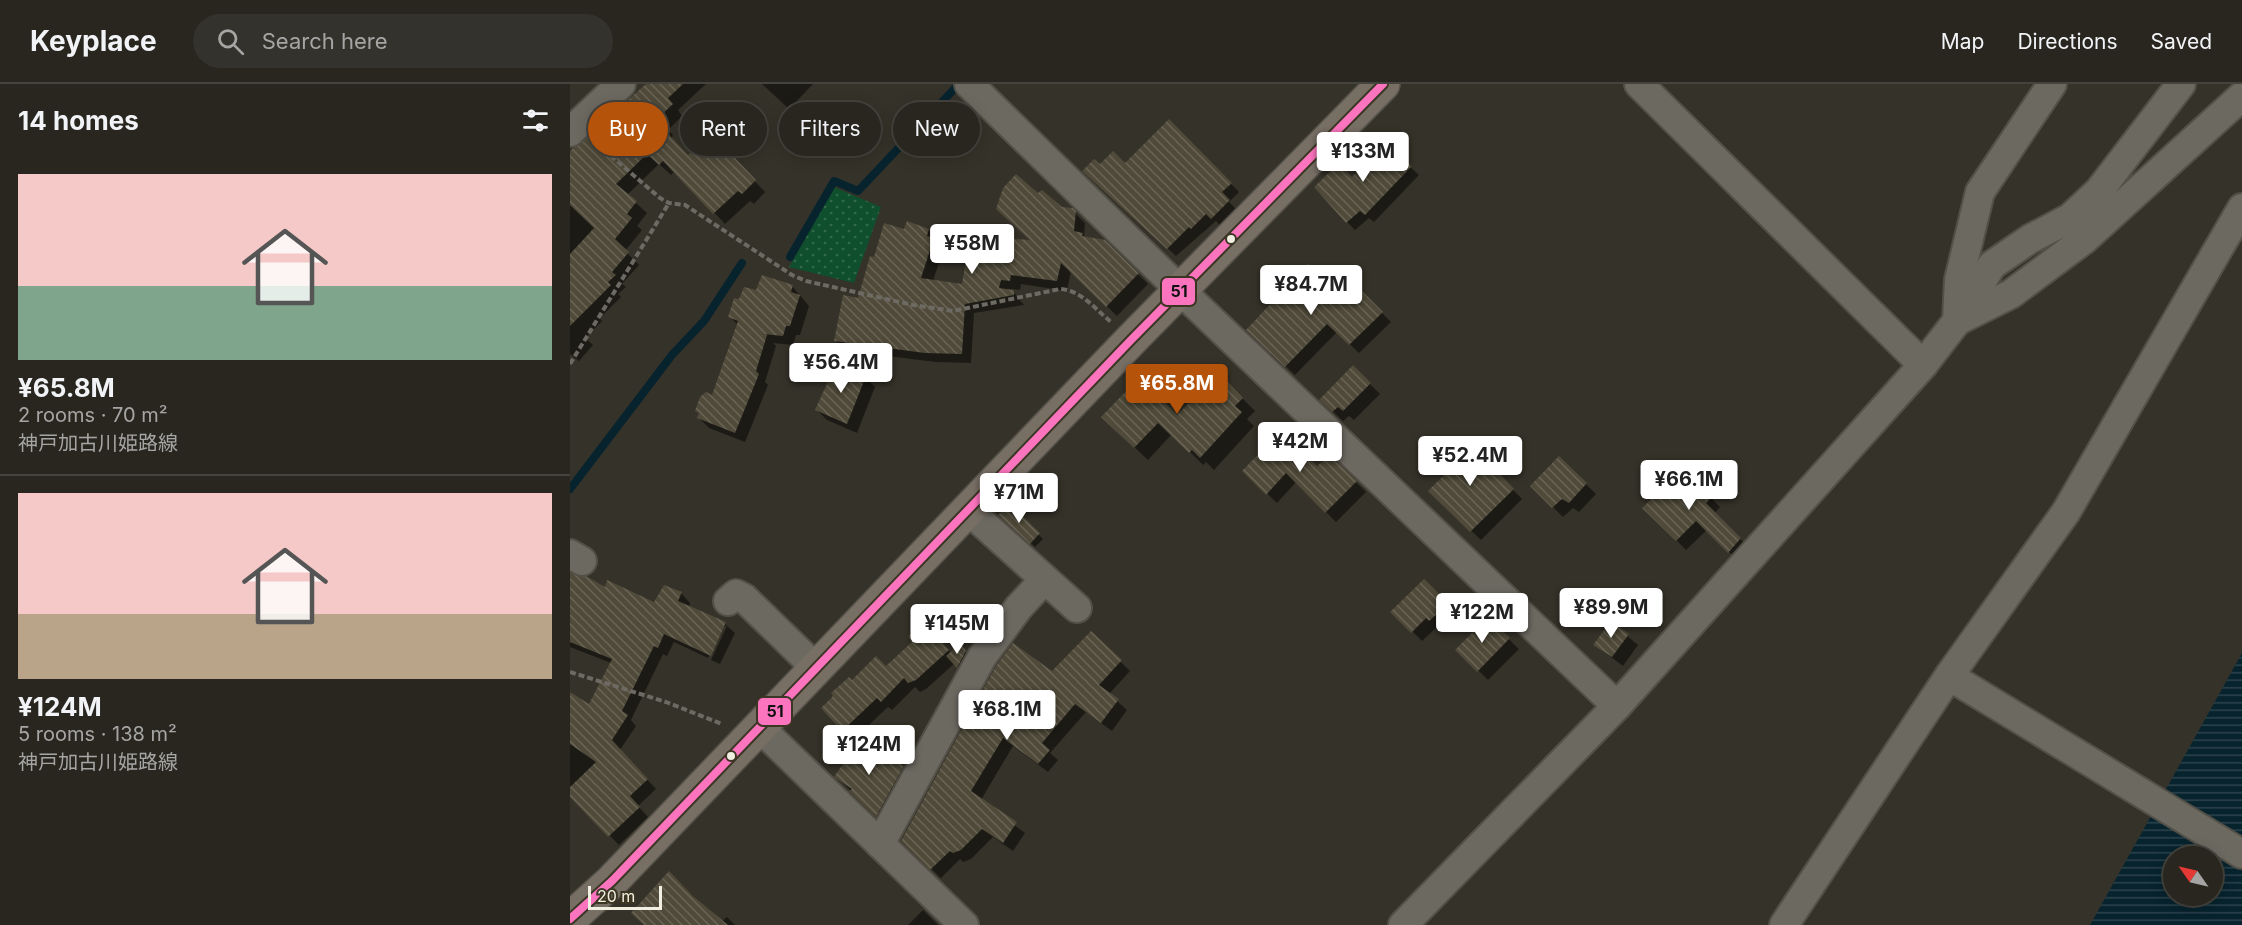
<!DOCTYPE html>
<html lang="en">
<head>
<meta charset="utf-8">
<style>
  :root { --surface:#28261f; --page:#34322c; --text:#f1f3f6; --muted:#a5a5a4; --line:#44433d; --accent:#b45309 }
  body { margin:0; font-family:Inter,"Noto Sans JP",sans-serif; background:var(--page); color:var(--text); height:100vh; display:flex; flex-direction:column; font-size:22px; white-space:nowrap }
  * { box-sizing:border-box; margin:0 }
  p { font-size:20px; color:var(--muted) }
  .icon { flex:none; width:33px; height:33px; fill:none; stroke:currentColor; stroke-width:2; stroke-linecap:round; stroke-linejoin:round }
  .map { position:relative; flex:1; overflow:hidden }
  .sheet { display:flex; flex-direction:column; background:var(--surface); width:570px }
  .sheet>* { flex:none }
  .top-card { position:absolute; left:18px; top:18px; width:570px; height:54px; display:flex; gap:12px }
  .needle { width:39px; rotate:304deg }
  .controls { position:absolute; left:1593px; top:762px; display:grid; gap:12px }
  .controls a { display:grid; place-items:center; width:60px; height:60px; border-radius:50%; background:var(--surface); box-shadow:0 3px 15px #0003,0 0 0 2px var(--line); font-size:30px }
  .scale { position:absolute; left:18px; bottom:15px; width:74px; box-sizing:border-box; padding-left:6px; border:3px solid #f1eee2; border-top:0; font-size:16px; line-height:21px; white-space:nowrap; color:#f1eee2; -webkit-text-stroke:4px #3b3623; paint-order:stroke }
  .price { position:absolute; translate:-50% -51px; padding:0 14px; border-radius:6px; background:#fff; color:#222; font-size:20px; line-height:39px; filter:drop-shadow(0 2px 3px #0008) }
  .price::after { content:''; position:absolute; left:50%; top:36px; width:18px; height:14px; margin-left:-9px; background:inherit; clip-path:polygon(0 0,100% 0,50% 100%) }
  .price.selected { background:var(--accent); color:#fff }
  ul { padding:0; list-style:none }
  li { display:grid; align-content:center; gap:12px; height:318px; padding:0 18px }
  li+li { border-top:2px solid var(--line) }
  li span { display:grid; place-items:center; height:186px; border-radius:0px; color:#555 }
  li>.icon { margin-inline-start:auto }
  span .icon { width:108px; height:108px; fill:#fffc; stroke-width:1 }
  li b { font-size:26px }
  h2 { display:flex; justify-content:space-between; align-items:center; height:72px; padding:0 18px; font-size:26px }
  .chip { padding:0 21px; border-radius:27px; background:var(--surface); box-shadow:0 3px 15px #0003,0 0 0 2px var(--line); font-size:21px; line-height:54px }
  .chip.selected { background:var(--accent); color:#fff }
  header { display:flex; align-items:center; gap:36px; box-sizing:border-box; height:84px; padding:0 30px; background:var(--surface); border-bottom:2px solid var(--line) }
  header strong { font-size:28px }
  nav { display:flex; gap:33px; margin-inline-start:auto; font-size:21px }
  .search { width:420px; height:54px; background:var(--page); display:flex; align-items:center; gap:15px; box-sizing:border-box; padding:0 21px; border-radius:33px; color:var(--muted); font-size:22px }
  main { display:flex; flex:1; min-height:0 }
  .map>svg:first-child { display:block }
  .grass { fill:url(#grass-dots) }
  .water { fill:url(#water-rules); fill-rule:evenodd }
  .shadow { fill:#0007 }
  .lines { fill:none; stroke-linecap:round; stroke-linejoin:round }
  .stream { stroke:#07232e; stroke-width:8 }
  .building { fill:url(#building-back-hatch) }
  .minor-casing { stroke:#535048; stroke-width:32 }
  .major-casing { stroke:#535048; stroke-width:36 }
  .path { stroke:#6c6a63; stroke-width:4; stroke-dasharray:6 3; stroke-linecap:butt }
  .minor { stroke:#6c6961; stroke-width:28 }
  .major { stroke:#776e64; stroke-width:33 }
  .bus-1-casing { stroke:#3b3623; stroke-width:12 }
  .bus-1 { stroke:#fc73be; stroke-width:8 }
  .bus-dot { fill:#f1eee2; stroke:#3b3623; stroke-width:2 }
  .line-badge { stroke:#3b3623; stroke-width:2 }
  .pale-badge-label { font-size:16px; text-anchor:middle; font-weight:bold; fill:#111 }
</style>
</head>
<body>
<header>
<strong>Keyplace</strong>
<div class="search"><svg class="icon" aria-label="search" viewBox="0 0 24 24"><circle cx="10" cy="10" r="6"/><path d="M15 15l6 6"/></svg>Search here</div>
<nav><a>Map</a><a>Directions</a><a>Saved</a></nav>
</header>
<main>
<section class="sheet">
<h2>14 homes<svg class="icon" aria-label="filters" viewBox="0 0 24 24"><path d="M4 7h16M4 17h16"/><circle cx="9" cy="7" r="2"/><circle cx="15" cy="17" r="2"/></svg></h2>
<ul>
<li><span style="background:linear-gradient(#f6c9c9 60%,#7fa58c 0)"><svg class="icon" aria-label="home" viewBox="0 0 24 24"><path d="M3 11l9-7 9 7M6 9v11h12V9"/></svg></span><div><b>¥65.8M</b><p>2 rooms · 70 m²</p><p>神戸加古川姫路線</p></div></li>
<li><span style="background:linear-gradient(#f6c9c9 65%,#b9a48a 0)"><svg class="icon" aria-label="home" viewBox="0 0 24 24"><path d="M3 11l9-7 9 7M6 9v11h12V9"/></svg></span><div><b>¥124M</b><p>5 rooms · 138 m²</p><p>神戸加古川姫路線</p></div></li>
</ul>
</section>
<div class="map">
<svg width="1672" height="841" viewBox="0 0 1672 841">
  <defs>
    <pattern id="grass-dots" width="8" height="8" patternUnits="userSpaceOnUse" patternTransform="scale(1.5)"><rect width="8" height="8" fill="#0f4f2d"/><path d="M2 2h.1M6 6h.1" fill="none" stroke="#32694b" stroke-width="1.8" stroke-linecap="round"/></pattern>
    <pattern id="water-rules" width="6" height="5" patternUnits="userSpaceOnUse" patternTransform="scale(1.5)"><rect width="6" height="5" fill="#07232e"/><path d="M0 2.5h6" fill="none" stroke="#2c434c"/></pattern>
    <pattern id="building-back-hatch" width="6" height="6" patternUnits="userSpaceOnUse" patternTransform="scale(1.5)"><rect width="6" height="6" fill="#4f4a39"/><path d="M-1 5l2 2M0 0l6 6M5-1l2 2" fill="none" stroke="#696455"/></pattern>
  </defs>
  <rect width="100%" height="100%" fill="#353229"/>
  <!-- grass -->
  <path class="grass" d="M264 103 311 123 284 199 219 183Z"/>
  <!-- water -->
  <path class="water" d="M1672 569V841H1520ZM1604 772H1642V812H1604Z"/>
  <!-- shadow -->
  <g class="shadow">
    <path d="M78 0H136L108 26 112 32 98 46 103 51 101 54 119 73 152 62 195 108 184 120 180 117 155 140 105 87 101 91 89 80 57 111 77 129 67 142 72 146 55 167 69 181 52 200 56 203 48 210 51 213 30 234 32 237 15 254 23 261 9 277 0 270V81Z"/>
    <path d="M192 0H243L219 25Z"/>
    <path d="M599 37 669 108 659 118 667 126 650 142 646 137 606 172 522 95 530 83 555 81Z"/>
    <path d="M840 83 849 91 804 138 799 134 785 146 777 138 782 95Z"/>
    <path d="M468 110 491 125 502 126 515 139 514 152 517 155 534 157 578 200 547 232 501 187 497 207 451 200 450 206 441 205 454 221 404 229 401 279 366 278 276 267 266 257 289 215 305 175 335 147 359 146 369 156 368 160 373 166 363 197 393 201 463 158Z"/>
    <path d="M222 202 239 222 230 251H226L223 261 203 259 206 262 195 298 198 301 175 358 139 344 129 334 143 313 168 241 159 232 170 216 187 208Z"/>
    <path d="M786 203 821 238 789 269 767 248 725 291 678 246 773 216Z"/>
    <path d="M783 283 810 310 784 336 779 332 773 337 751 316Z"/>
    <path d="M649 291 685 327 677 335 684 342 644 386 636 378 633 381 602 350 578 376 546 346 607 333Z"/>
    <path d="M295 293 305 303 287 349 257 336 247 326Z"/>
    <path d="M897 359 952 415 911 456 860 407 878 389Z"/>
    <path d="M760 373 796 408 766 438 726 398 707 419 674 387 747 384Z"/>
    <path d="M989 374 1026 410 1009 428 1003 424 993 433 962 402Z"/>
    <path d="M1113 386 1150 423 1145 429 1180 465 1168 477 1137 446 1116 466 1075 424Z"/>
    <path d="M440 422 473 455 465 463 431 431Z"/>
    <path d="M0 491 85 520 111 509 120 519 119 523 155 540 165 549 150 580 141 576 157 542H153L138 574 104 558 97 572 93 570 61 636 66 642 50 666 86 705 68 722 78 733 49 761 0 711V610L19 622 41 579 0 563Z"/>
    <path d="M854 497 882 526 878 531 881 536 870 546 867 543 852 557 823 528Z"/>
    <path d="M918 535 949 565 918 596 888 566Z"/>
    <path d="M1042 539 1068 561 1053 582 1025 561Z"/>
    <path d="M521 549 560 587 539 610 557 626 542 647 516 628 480 669 488 676 478 688 443 662 411 716 455 749 443 767 423 753 401 775 393 778 390 775 371 794 332 757Z"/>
    <path d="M364 550 381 569 390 561 400 573 392 587 385 579 356 605 350 608 345 603 322 626 318 623 283 656 273 646 282 598 316 584Z"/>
    <path d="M333 683 342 692 315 740 266 692Z"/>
    <path d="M99 789 151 838 157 833 165 841H75Z"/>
    <path d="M353 826 368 841H338Z"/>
  </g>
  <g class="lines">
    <!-- stream -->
    <g class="stream">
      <path d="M220 173 264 97 288 107 389 0"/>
      <path d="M0 405 102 271 134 237 172 179"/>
    </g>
  </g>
  <!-- building -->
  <g class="building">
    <path d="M76 0H113L98 14 103 20 88 34 93 39 91 42 118 71 141 49 186 96 172 110 168 107 143 130 93 77 89 81 77 70 46 100 67 117 57 130 62 134 45 155 59 168 42 188 46 191 38 198 41 201 0 242V170L24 144 0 121V67Z"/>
    <path d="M599 35 662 99 652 108 660 116 641 135 636 130 621 145 619 143 597 165 512 87 524 75 530 80 543 67 555 79Z"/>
    <path d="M815 59 842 82 795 131 790 127 776 139 744 103 769 79 782 93Z"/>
    <path d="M446 90 468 109 472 106 492 123 503 124 506 127 504 147 513 149 512 152 535 156 569 189 536 223 491 179 487 197 441 191 440 197 431 196 429 204 444 206V211L395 220 392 270 355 269 264 257 273 211 288 214 300 172 304 173 314 139 334 145 337 137 359 145 357 152 364 154 351 194 392 200 400 152 460 156 426 125 433 104Z"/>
    <path d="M738 180 773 214 786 201 813 228 779 261 757 240 715 283 676 246Z"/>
    <path d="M192 191 223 201 221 208 230 211 220 242H216L213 252 194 250 197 251 186 287 189 290 165 349 127 334 129 329 125 327 130 313 136 308 142 311 168 237 158 233 164 214 169 215 174 203 186 206Z"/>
    <path d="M266 280 296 292 277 340 245 326Z"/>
    <path d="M783 281 801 299 773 327 768 323 762 328 749 316Z"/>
    <path d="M649 289 673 314 665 322 672 328 630 374 622 366 619 369 588 339 564 364 531 333 564 299 576 300 607 331Z"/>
    <path d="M707 351 716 359 720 354 747 382 760 371 787 397 755 429 716 389 696 411 672 387Z"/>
    <path d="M897 357 944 405 900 448 858 407 876 389 871 384Z"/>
    <path d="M989 372 1017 399 999 419 992 415 982 424 960 402Z"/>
    <path d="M1113 384 1142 413 1136 419 1171 454 1158 469 1126 437 1106 457 1072 424Z"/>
    <path d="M440 420 470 449 460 460 428 431Z"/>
    <path d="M0 489 16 492 35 503 37 496 84 518 94 501 112 508 108 517 156 538 141 572 94 550 88 564 84 562 52 627 58 631 42 656 78 695 60 712 70 723 38 753 0 713V703L26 678 0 660V608L19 620 42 575 0 558Z"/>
    <path d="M854 495 874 515 869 520 873 525 859 537 856 534 841 549 820 528Z"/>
    <path d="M918 533 940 554 907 588 885 566Z"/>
    <path d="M1041 537 1059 550 1042 573 1023 561Z"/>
    <path d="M354 538 379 566 346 596 338 599 334 594 311 618 307 614 272 647 251 624 263 612 261 609 279 593 282 596 306 572 316 582 342 558 338 552Z"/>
    <path d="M521 547 552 576 529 601 549 615 531 639 505 620 472 659 480 666 468 680 433 654 401 707 447 738 433 759 412 745 391 766 383 769 380 767 360 786 331 757 426 582 443 559 482 587Z"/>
    <path d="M390 559 396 567 387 584 376 572Z"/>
    <path d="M290 655 334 682 306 733 279 707 282 705 264 693Z"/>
    <path d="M99 787 123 812 158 841H74L61 829Z"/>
  </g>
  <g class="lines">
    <defs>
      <g id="minor">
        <path d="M399 0 611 207 1047 622"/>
        <path d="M1069 0 1353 281"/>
        <path d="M1611 0 1529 107 1500 134 1460 155 1422 181 1387 237 1441 210 1515 155 1672 12"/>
        <path d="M0 48 51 0"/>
        <path d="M398 426 507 524"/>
        <path d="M0 470 12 477"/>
        <path d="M158 517 166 510 174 514 246 584"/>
        <path d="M1379 592 1672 770"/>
        <path d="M189 643 394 841"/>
        <path d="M310 760 412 573 449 523 474 496"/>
        <path d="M833 841 1047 622 1353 281 1387 237 1389 196 1410 108 1482 0"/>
        <path d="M1214 841 1379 592 1496 428 1672 124"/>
      </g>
      <path id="major" d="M0 835 42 797 561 256 813 0"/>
    </defs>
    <!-- minor casing -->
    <use href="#minor" class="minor-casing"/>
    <!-- major casing -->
    <use href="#major" class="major-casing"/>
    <!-- path -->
    <g class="path">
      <path d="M27 60 90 114 99 119 115 121 222 191 236 197 343 221 383 227 490 205C511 206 525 225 541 238"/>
      <path d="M0 280 99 119"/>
      <path d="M0 588 96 618 152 640"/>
    </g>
    <!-- minor -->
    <use href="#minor" class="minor"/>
    <!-- major -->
    <use href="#major" class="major"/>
    <defs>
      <path id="bus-1" d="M0 835 42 797 561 256 813 0"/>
    </defs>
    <!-- bus-1 casing -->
    <use href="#bus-1" class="bus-1-casing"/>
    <!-- bus-1 -->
    <use href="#bus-1" class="bus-1"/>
  </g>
  <!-- markers -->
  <g class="bus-dot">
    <circle cx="661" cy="155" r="5"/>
    <circle cx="161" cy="672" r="5"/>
  </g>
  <g class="line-badge">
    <rect x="591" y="193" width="35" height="29" rx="6" fill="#fc73be"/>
    <rect x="187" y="613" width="35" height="29" rx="6" fill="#fc73be"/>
  </g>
  <g class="pale-badge-label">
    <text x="609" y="213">51</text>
    <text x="205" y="633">51</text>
  </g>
</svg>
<div class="controls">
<a><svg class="needle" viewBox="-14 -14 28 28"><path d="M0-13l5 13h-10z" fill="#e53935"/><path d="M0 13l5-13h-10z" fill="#a5a5a4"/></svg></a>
</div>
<div class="scale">20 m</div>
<b class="price" style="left:793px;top:99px">¥133M</b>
<b class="price" style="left:402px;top:191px">¥58M</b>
<b class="price" style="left:741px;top:232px">¥84.7M</b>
<b class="price" style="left:271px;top:310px">¥56.4M</b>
<b class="price selected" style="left:607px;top:331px">¥65.8M</b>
<b class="price" style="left:730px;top:389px">¥42M</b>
<b class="price" style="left:900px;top:403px">¥52.4M</b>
<b class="price" style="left:1119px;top:427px">¥66.1M</b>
<b class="price" style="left:449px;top:440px">¥71M</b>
<b class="price" style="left:1041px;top:555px">¥89.9M</b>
<b class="price" style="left:912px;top:560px">¥122M</b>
<b class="price" style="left:387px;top:571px">¥145M</b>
<b class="price" style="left:437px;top:657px">¥68.1M</b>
<b class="price" style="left:299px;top:692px">¥124M</b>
<div class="top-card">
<a class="chip selected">Buy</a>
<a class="chip">Rent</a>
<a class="chip">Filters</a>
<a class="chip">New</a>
</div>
</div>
</main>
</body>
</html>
